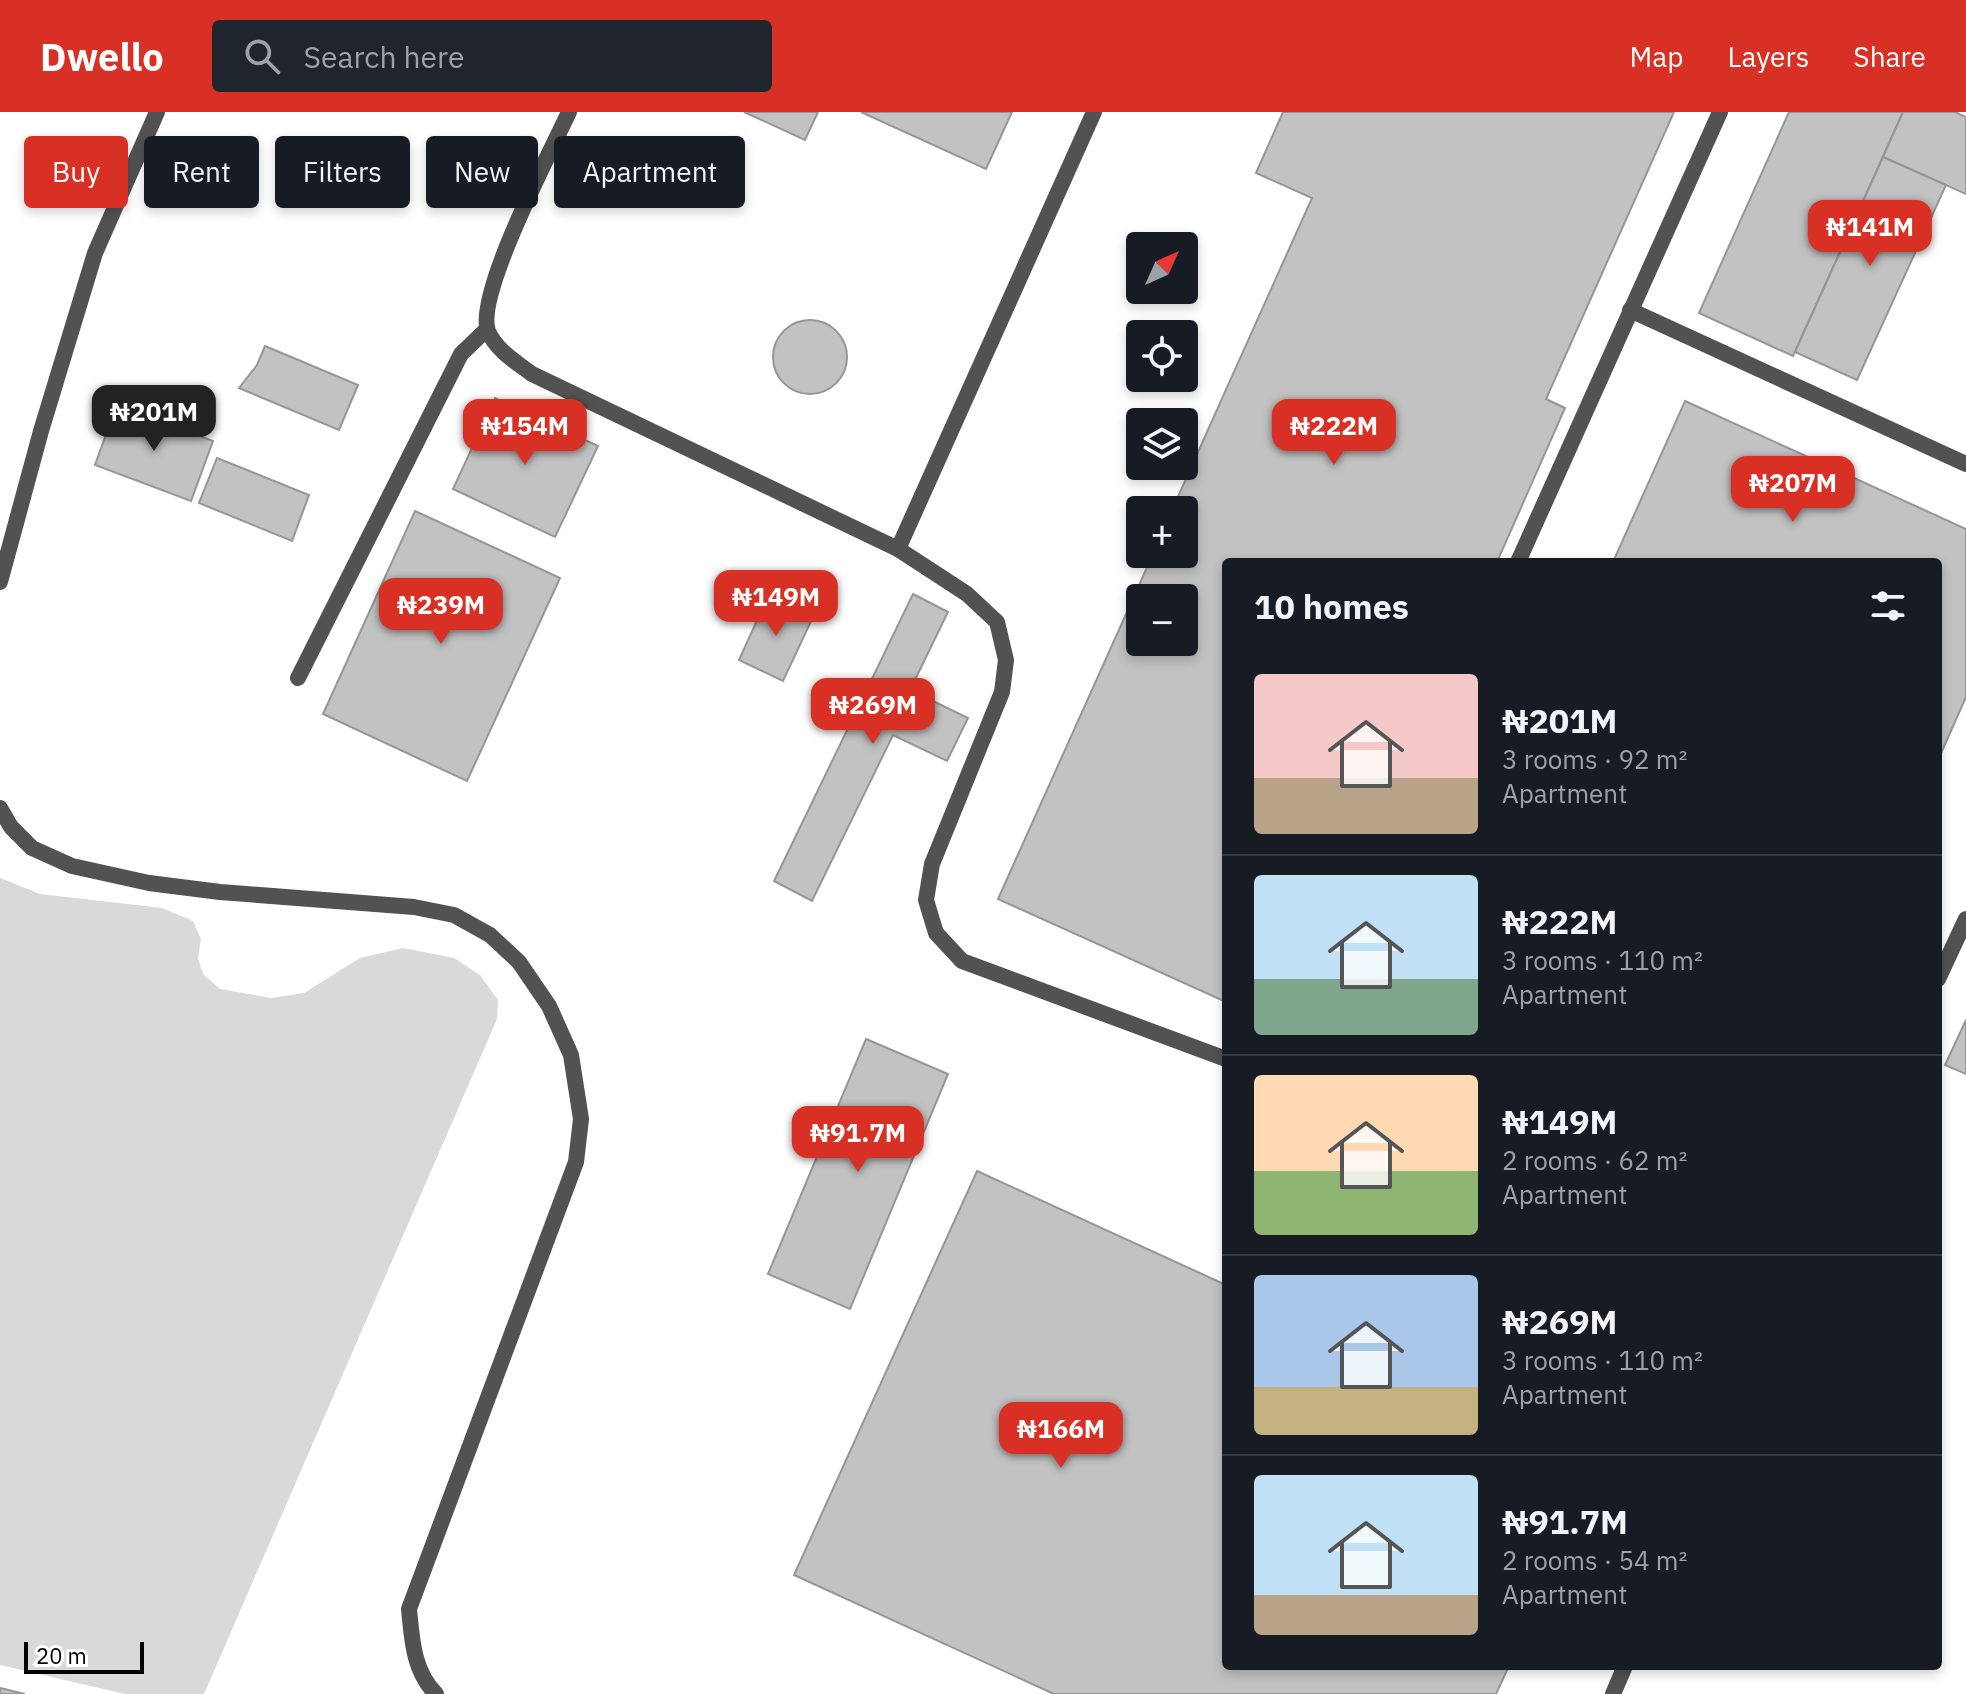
<!DOCTYPE html>
<html lang="en">
<head>
<meta charset="utf-8">
<style>
  :root { --surface:#171b24; --page:#20242c; --text:#f1f3f6; --muted:#9ea1a6; --line:#363941; --accent:#d93025 }
  body { margin:0; font-family:"IBM Plex Sans",sans-serif; background:var(--page); color:var(--text); height:100vh; display:flex; flex-direction:column; font-size:30px; white-space:nowrap }
  * { box-sizing:border-box; margin:0 }
  p { font-size:26px; color:var(--muted) }
  .icon { flex:none; width:44px; height:44px; fill:none; stroke:currentColor; stroke-width:2; stroke-linecap:round; stroke-linejoin:round }
  .map { position:relative; flex:1; overflow:hidden }
  .panel { position:absolute; left:1222px; top:446px; width:720px; height:1112px; display:flex; flex-direction:column; background:var(--surface); border-radius:8px; box-shadow:0 4px 12px #0003 }
  .panel>* { flex:none }
  .hud { position:absolute; left:24px; top:24px; width:760px; height:72px; display:flex; gap:16px }
  .needle { width:52px; rotate:45deg }
  .tools { position:absolute; left:1126px; top:120px; display:grid; gap:16px }
  .tools a { display:grid; place-items:center; width:72px; height:72px; border-radius:8px; background:var(--surface); box-shadow:0 4px 12px #0003; font-size:40px }
  .scale { position:absolute; left:24px; bottom:20px; width:120px; box-sizing:border-box; padding-left:8px; border:4px solid #000; border-top:0; font-size:22px; line-height:28px; white-space:nowrap; color:#000; -webkit-text-stroke:6px #fff; paint-order:stroke }
  .price { position:absolute; translate:-50% -68px; padding:0 18px; border-radius:16px; background:var(--accent); color:#fff; font-size:26px; line-height:52px; filter:drop-shadow(0 2px 4px #0008) }
  .price::after { content:''; position:absolute; left:50%; top:48px; width:24px; height:18px; margin-left:-12px; background:inherit; clip-path:polygon(0 0,100% 0,50% 100%) }
  .price.selected { background:#222; color:#fff }
  ul { padding:0; list-style:none }
  li { display:flex; align-items:center; gap:24px; height:200px; padding:0 32px }
  li+li { border-top:2px solid var(--line) }
  li span { display:grid; place-items:center; flex:none; width:224px; height:160px; border-radius:8px; color:#555 }
  li>.icon { margin-inline-start:auto }
  span .icon { width:96px; height:96px; fill:#fffc; stroke-width:1 }
  li b { font-size:34px }
  h2 { display:flex; justify-content:space-between; align-items:center; height:96px; padding:0 32px; font-size:34px }
  .pill { padding:0 28px; border-radius:8px; background:var(--surface); box-shadow:0 4px 12px #0003; font-size:28px; line-height:72px }
  .pill.selected { background:var(--accent); color:#fff }
  header { display:flex; align-items:center; gap:48px; box-sizing:border-box; height:112px; padding:0 40px; background:var(--accent); color:#fff }
  header strong { font-size:38px }
  nav { display:flex; gap:44px; margin-inline-start:auto; font-size:28px }
  .search { width:560px; height:72px; background:var(--page); display:flex; align-items:center; gap:20px; box-sizing:border-box; padding:0 28px; border-radius:8px; color:var(--muted); font-size:30px }
  .map>svg:first-child { display:block }
  .green { fill:#d9d9d9 }
  .building { fill:#c2c2c2; stroke:#969696; stroke-width:2; fill-rule:evenodd }
  .lines { fill:none; stroke-linecap:round; stroke-linejoin:round }
  .lane { stroke:#525252; stroke-width:16 }
</style>
</head>
<body>
<header>
<strong>Dwello</strong>
<div class="search"><svg class="icon" aria-label="search" viewBox="0 0 24 24"><circle cx="10" cy="10" r="6"/><path d="M15 15l6 6"/></svg>Search here</div>
<nav><a>Map</a><a>Layers</a><a>Share</a></nav>
</header>
<div class="map">
<svg width="1966" height="1582" viewBox="0 0 1966 1582">
  <rect width="100%" height="100%" fill="#fff"/>
  <!-- green -->
  <path class="green" d="M0 766 40 782 162 796 193 809 201 827 198 846 203 862 220 877 271 886 304 881 360 846 403 836 454 846 480 863 498 888 497 907 204 1582H125L0 1553Z"/>
  <!-- building -->
  <g class="building">
    <path d="M744 0H818L805 28Z"/>
    <path d="M861 0H1012L986 57Z"/>
    <path d="M1283 0H1674L1546 287 1565 296 1497 450H1226V890L998 787 1153 442H1184V398H1172L1312 86 1256 61ZM1140 486H1184V530H1140Z"/>
    <path d="M1789 0H1903L1793 244 1699 201Z"/>
    <path d="M1903 0H1955L1966 5V82L1883 45Z"/>
    <path d="M1883 45 1946 73 1857 268 1795 240Z"/>
    <circle cx="810" cy="245" r="37"/>
    <path d="M265 234 358 273 339 318 239 276 257 253Z"/>
    <path d="M495 286 598 334 555 425 453 377Z"/>
    <path d="M1685 289 1966 417V585L1938 648V450H1613Z"/>
    <path d="M117 292 213 329 191 389 95 353Z"/>
    <path d="M217 346 309 383 292 429 199 391Z"/>
    <path d="M415 399 560 466 467 669 323 602Z"/>
    <path d="M913 482 948 500 910 578 968 606 947 649 893 623 812 789 774 769Z"/>
    <path d="M768 484 813 505 783 569 739 548Z"/>
    <path d="M1966 908V962L1945 953Z"/>
    <path d="M866 927 948 962 850 1197 768 1162Z"/>
    <path d="M977 1059 1226 1173V1554H1509L1496 1582H1054L794 1463Z"/>
    <path d="M0 1576 25 1582H0Z"/>
  </g>
  <g class="lines">
    <!-- lane -->
    <g class="lane">
      <path d="M569 0C551 39 475 183 488 219 496 238 516 250 532 262L898 437 967 482 997 510 1006 548 1002 580 932 752 926 788 936 821 962 849 1226 947"/>
      <path d="M1630 198 1966 352"/>
      <path d="M898 437 1094 0"/>
      <path d="M1518 450 1720 0"/>
      <path d="M0 470 41 319 95 141 157 0"/>
      <path d="M298 566 461 242 487 217"/>
      <path d="M0 696 11 715 32 736 72 754 149 771 220 780 414 795 454 803 490 823 519 850 549 894 571 943 581 1007 576 1050 409 1497C412 1527 413 1559 436 1582"/>
      <path d="M1938 867 1966 807"/>
      <path d="M1613 1582 1625 1554"/>
    </g>
  </g>
</svg>
<div class="tools">
<a><svg class="needle" viewBox="-14 -14 28 28"><path d="M0-13l5 13h-10z" fill="#e53935"/><path d="M0 13l5-13h-10z" fill="#9ea1a6"/></svg></a>
<a><svg class="icon" aria-label="locate" viewBox="0 0 24 24"><circle cx="12" cy="12" r="6"/><path d="M12 2v4M12 18v4M2 12h4M18 12h4"/></svg></a>
<a><svg class="icon" aria-label="layers" viewBox="0 0 24 24"><path d="M12 4l9 5-9 5-9-5zM3 14l9 5 9-5"/></svg></a>
<a>+</a>
<a>−</a>
</div>
<div class="scale">20 m</div>
<b class="price" style="left:1870px;top:156px">₦141M</b>
<b class="price selected" style="left:154px;top:341px">₦201M</b>
<b class="price" style="left:525px;top:355px">₦154M</b>
<b class="price" style="left:1334px;top:355px">₦222M</b>
<b class="price" style="left:1793px;top:412px">₦207M</b>
<b class="price" style="left:776px;top:526px">₦149M</b>
<b class="price" style="left:441px;top:534px">₦239M</b>
<b class="price" style="left:873px;top:634px">₦269M</b>
<b class="price" style="left:858px;top:1062px">₦91.7M</b>
<b class="price" style="left:1061px;top:1358px">₦166M</b>
<div class="hud">
<a class="pill selected">Buy</a>
<a class="pill">Rent</a>
<a class="pill">Filters</a>
<a class="pill">New</a>
<a class="pill">Apartment</a>
</div>
<section class="panel">
<h2>10 homes<svg class="icon" aria-label="filters" viewBox="0 0 24 24"><path d="M4 7h16M4 17h16"/><circle cx="9" cy="7" r="2"/><circle cx="15" cy="17" r="2"/></svg></h2>
<ul>
<li><span style="background:linear-gradient(#f6c9c9 65%,#b9a48a 0)"><svg class="icon" aria-label="home" viewBox="0 0 24 24"><path d="M3 11l9-7 9 7M6 9v11h12V9"/></svg></span><div><b>₦201M</b><p>3 rooms · 92 m²</p><p>Apartment</p></div></li>
<li><span style="background:linear-gradient(#bfe0f5 65%,#7fa58c 0)"><svg class="icon" aria-label="home" viewBox="0 0 24 24"><path d="M3 11l9-7 9 7M6 9v11h12V9"/></svg></span><div><b>₦222M</b><p>3 rooms · 110 m²</p><p>Apartment</p></div></li>
<li><span style="background:linear-gradient(#ffd9b3 60%,#8fb573 0)"><svg class="icon" aria-label="home" viewBox="0 0 24 24"><path d="M3 11l9-7 9 7M6 9v11h12V9"/></svg></span><div><b>₦149M</b><p>2 rooms · 62 m²</p><p>Apartment</p></div></li>
<li><span style="background:linear-gradient(#a9c7e8 70%,#c2b280 0)"><svg class="icon" aria-label="home" viewBox="0 0 24 24"><path d="M3 11l9-7 9 7M6 9v11h12V9"/></svg></span><div><b>₦269M</b><p>3 rooms · 110 m²</p><p>Apartment</p></div></li>
<li><span style="background:linear-gradient(#bfe0f5 75%,#b9a48a 0)"><svg class="icon" aria-label="home" viewBox="0 0 24 24"><path d="M3 11l9-7 9 7M6 9v11h12V9"/></svg></span><div><b>₦91.7M</b><p>2 rooms · 54 m²</p><p>Apartment</p></div></li>
</ul>
</section>
</div>
</body>
</html>
